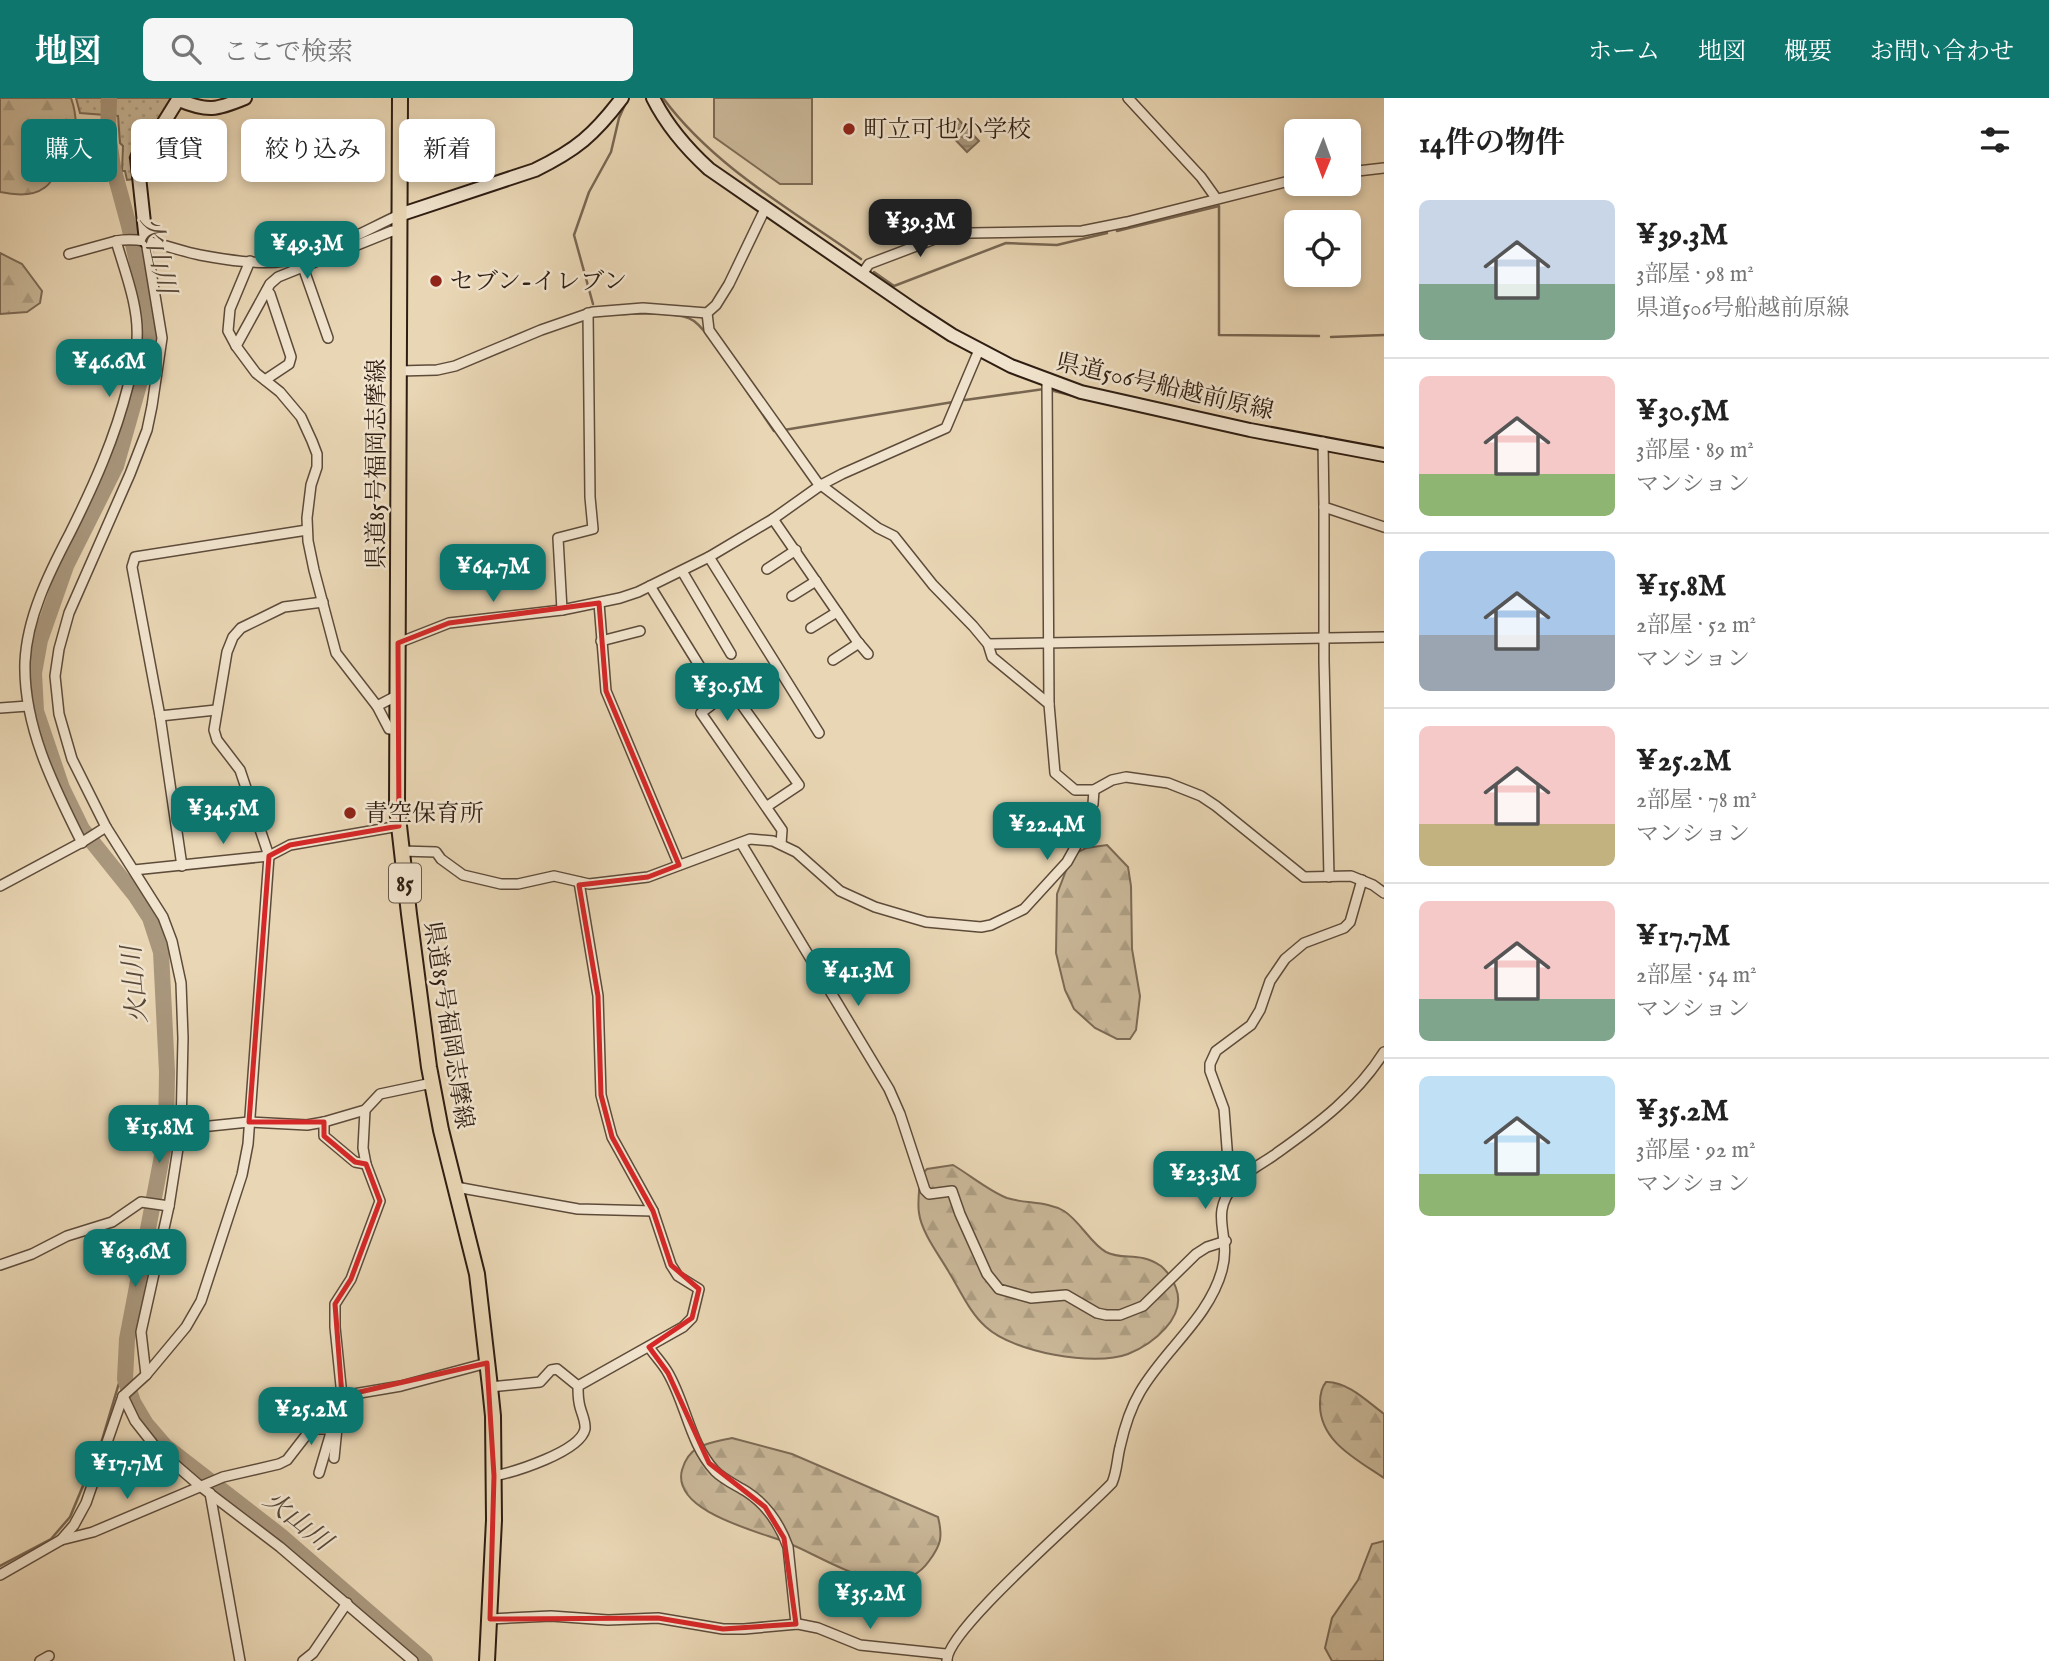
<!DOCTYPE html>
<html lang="ja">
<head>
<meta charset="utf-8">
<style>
  :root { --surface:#fff; --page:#f6f6f6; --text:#222; --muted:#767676; --line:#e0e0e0; --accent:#0f766e }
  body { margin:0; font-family:"IM FELL English","Noto Serif JP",serif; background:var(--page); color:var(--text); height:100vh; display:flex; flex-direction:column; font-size:26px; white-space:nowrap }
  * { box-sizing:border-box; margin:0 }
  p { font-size:23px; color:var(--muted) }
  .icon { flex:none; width:38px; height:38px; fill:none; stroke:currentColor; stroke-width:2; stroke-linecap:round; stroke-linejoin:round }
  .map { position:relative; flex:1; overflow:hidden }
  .sheet { display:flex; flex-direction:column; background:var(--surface); width:665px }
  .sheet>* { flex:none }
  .top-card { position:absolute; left:21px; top:21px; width:665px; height:63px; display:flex; gap:14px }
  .needle { width:46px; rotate:181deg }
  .buttons { position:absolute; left:1284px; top:21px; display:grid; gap:14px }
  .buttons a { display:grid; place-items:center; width:77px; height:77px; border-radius:10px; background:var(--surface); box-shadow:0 4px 10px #0003; font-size:35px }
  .price { position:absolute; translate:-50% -60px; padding:0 16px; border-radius:14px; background:var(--accent); color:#fff; font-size:23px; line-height:46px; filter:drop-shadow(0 2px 4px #0008) }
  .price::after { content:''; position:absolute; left:50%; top:42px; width:21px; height:16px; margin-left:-10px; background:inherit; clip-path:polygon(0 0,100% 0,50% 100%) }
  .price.on { background:#222; color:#fff }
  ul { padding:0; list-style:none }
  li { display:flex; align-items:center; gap:21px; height:175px; padding:0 35px }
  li+li { border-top:2px solid var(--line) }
  li span { display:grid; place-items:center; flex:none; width:196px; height:140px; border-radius:10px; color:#555 }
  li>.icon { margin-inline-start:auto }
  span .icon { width:84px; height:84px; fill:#fffc; stroke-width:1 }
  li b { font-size:30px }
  h2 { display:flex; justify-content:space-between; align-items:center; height:84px; padding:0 35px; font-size:30px }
  .tag { padding:0 24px; border-radius:10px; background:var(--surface); box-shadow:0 4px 10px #0003; font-size:24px; line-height:63px }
  .tag.on { background:var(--accent); color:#fff }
  header { display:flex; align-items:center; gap:42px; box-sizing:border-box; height:98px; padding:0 35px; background:var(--accent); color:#fff }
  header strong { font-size:33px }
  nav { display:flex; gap:38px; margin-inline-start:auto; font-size:24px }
  .search { width:490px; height:63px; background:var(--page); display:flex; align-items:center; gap:18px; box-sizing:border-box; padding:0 24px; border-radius:10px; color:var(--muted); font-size:26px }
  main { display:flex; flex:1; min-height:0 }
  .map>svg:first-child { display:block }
  .green { fill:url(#green-dots); stroke:#7c6a55; stroke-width:2 }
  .forest { fill:url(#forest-firs); stroke:#7c6a55; stroke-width:2 }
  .pitch { fill:#c9b798; stroke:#7c6a55; stroke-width:2 }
  .water { fill:url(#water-rules); stroke:#786652; stroke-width:2 }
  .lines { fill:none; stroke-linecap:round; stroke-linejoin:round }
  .stream { stroke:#786652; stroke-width:2.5 }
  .river { stroke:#a9977d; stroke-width:16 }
  .street-casing { stroke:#5d4b3a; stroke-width:12 }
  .secondary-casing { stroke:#2e1d12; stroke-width:16 }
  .primary-casing { stroke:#2e1d12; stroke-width:18 }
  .street { stroke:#f1e4ce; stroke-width:9 }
  .secondary { stroke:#f1e4ce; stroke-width:12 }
  .primary { stroke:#e9d6b4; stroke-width:14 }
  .marked { fill:none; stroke:#d62828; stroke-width:5; stroke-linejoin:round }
  .poi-dot { fill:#8f2418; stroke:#f1e4ce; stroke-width:2.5 }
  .labels { text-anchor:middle; stroke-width:5; stroke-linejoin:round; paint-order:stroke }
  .shield { fill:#f1e4ce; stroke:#68594a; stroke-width:2 }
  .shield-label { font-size:23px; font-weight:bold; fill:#2e1d12 }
  .poi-label { font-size:24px; fill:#2e1d12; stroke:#f1e4ce; text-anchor:start }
  .street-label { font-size:24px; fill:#2e1d12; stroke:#f1e4ce }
  .water-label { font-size:26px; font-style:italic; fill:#594837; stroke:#f1e4ce }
</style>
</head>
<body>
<header>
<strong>地図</strong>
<div class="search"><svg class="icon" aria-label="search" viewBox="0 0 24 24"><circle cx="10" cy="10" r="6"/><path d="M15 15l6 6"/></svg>ここで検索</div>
<nav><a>ホーム</a><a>地図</a><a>概要</a><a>お問い合わせ</a></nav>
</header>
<main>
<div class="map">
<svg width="1384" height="1563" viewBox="0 0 1384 1563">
  <defs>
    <pattern id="green-dots" width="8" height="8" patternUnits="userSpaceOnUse" patternTransform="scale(1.75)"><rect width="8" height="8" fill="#c9b798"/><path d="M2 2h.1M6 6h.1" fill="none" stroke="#ad9d82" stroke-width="1.8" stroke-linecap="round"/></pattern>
    <pattern id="forest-firs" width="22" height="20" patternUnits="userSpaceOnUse" patternTransform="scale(1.75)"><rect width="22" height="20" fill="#c9b798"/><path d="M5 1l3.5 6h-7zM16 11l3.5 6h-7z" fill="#ad9d82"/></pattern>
    <pattern id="water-rules" width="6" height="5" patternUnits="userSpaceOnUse" patternTransform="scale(1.75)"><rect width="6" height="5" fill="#a9977d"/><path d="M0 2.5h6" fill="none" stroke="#8a7b65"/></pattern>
  </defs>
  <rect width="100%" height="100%" fill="#e9d6b4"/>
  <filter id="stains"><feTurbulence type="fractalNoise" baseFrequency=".00286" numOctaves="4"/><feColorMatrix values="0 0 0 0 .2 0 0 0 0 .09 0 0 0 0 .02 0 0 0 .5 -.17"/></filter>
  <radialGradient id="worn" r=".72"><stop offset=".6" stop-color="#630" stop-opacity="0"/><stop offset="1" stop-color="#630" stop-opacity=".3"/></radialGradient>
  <!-- green -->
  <path class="green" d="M76 0H175L153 31 134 81 127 82 125 73H122L123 48 120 45 118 18 80 15Z"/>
  <!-- forest -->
  <g class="forest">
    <path d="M0 0H71C81 28 75 56 55 78 52 82 48 88 44 90 32 99 14 97 0 94Z"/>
    <path d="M0 155 22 166 42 193 40 205 27 214 0 216Z"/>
    <path d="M1107 747 1128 769 1131 788 1132 851 1140 898 1136 932 1130 941H1117L1095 930 1074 911 1065 892 1056 855 1057 796 1072 757 1086 750Z"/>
    <path d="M953 1067C970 1077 989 1093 1007 1100 1026 1106 1047 1103 1064 1113 1080 1123 1091 1146 1106 1154 1124 1163 1139 1153 1161 1168 1168 1174 1173 1182 1176 1190 1187 1219 1153 1246 1128 1256 1094 1269 1013 1254 986 1229 970 1215 961 1194 950 1176 940 1158 922 1136 919 1115 917 1104 920 1089 920 1078L927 1071Z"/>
    <path d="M1326 1284C1347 1283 1368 1304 1384 1316V1380C1356 1361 1319 1343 1320 1305 1320 1297 1321 1290 1326 1284Z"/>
    <path d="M732 1340 792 1356 938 1419C943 1439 941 1447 929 1463 896 1510 828 1461 788 1445 761 1434 671 1414 682 1372 689 1346 709 1345 732 1340Z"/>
    <path d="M1384 1443V1563H1332L1325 1550 1332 1520 1358 1482 1372 1446Z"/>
  </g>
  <!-- pitch -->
  <path class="pitch" d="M714 0H812V86H780L714 39Z"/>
  <!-- water -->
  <path class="water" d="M958 21 979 43 967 54 946 32Z"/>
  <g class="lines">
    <!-- stream -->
    <g class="stream">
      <path d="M663 0C714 69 792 112 861 161"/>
      <path d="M1117 133 1219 108V237L1319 238"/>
      <path d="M874 174 894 188 1006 145 1057 147 1107 135"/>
      <path d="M593 206 574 137 589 94 611 54 619 20 628 0"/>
      <path d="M621 216C639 216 680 213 694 223 706 232 714 247 723 259"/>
      <path d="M1331 239 1384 237"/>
      <path d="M733 273 774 333"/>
      <path d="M1050 292 1074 298"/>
      <path d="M965 302 1044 291"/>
      <path d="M784 332 953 304"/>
      <path d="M1374 361 1384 363"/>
      <path d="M0 1468 51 1441 70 1419 102 1342 125 1265"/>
    </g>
    <!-- river -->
    <path class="river" d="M109 0 108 36 113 69 129 128 149 218 148 255 116 368 66 468 40 542 34 575 36 613 62 690 82 731 135 797 150 820 161 854 167 974 166 1037 127 1241 125 1281 133 1304 146 1326 165 1348 281 1438 425 1563"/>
    <defs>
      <g id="street">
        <path d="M1128 0 1201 79 1216 100"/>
        <path d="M1349 74 1384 70"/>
        <path d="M765 111 729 186 716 207 707 215 709 232 817 384 878 430 894 438 933 487 973 528 988 546 992 559 1049 606 1055 675 1075 692H1094L1112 682 1126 679 1168 685 1201 698 1216 708 1304 779 1351 778 1373 787 1384 795"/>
        <path d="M69 156 116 143"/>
        <path d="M250 163 230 211 228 233 236 248 256 275 280 294 301 319 312 343 317 356V369L311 387 307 420 308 443 314 472 336 555 377 608 389 631H397"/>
        <path d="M303 169 328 240"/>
        <path d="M862 176 869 166 940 139 970 135 1082 133 1127 124 1297 81"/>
        <path d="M236 248 270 186 278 179 392 133 399 134"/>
        <path d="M399 273 437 272 455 268 541 232 593 214 643 210 707 215"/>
        <path d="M265 282 289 266 291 259 270 196 267 192"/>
        <path d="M1047 283 1049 606"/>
        <path d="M1323 344 1324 409 1384 429"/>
        <path d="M1324 409V563L1329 779"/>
        <path d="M773 421 857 543 868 556"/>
        <path d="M709 459 819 635"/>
        <path d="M767 471 796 452"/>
        <path d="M682 473 731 556"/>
        <path d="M650 488 720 601"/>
        <path d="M792 498 816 483"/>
        <path d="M599 505 606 593 679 767"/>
        <path d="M562 512 558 440 593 431 590 399 588 215"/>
        <path d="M811 530 837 514"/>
        <path d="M601 543 640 533"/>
        <path d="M398 545 449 525 562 512 620 500 638 494 709 459 773 421 821 387 842 376 946 330 979 252"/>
        <path d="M988 546 1384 539"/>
        <path d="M833 562 859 545"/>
        <path d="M377 608 398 597"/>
        <path d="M0 610 28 608"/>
        <path d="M160 618 216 612"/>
        <path d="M766 709 799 687 731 592 701 615 782 732 781 746"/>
        <path d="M82 745C54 689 23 628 25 564 27 519 49 475 70 435 94 387 115 340 128 288 132 273 137 257 137 241 139 209 125 174 116 143 144 137 173 152 200 157 227 162 258 167 285 163 324 157 364 133 399 117"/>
        <path d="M741 745 889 991 900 1016 925 1092 929 1096 952 1093 960 1116 987 1176 999 1191 1031 1200 1066 1197 1097 1215 1106 1217H1120L1143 1208 1196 1156 1207 1149 1226 1143"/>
        <path d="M401 753 436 754 441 761 463 777 501 786H518L554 778 589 786 648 779 750 741 773 743 796 754 840 793 875 809 926 824 981 829 991 827 1024 811 1067 764 1077 746 1093 706 1094 692"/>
        <path d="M182 768 160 618 132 469 135 459 307 432"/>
        <path d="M134 772 269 758 290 747 399 728"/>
        <path d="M0 788 84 743 106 729"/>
        <path d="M324 1024V1038L355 1064 366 1066"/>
        <path d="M181 1031 249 1024 307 1027 324 1024 365 1012 380 996 432 985"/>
        <path d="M1234 1087 1228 1063 1224 1011 1210 973V966L1216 953 1251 927 1260 912 1270 883 1285 861 1304 845 1344 830 1350 824 1362 782"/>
        <path d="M456 1089 578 1111 653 1113"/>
        <path d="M0 1167 32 1156 67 1138 112 1124 141 1104 169 1108"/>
        <path d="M649 1249C655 1258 663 1266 668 1275 686 1306 690 1346 715 1373 724 1382 736 1387 747 1394 767 1407 780 1427 788 1449L796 1526"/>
        <path d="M146 1277 141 1234 169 1108 181 1031 183 940 181 885 172 843 163 819 106 729 72 661 59 616 55 578 59 551 69 515 130 376 147 332 152 308 162 240 146 143"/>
        <path d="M578 1288 683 1229 692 1220 699 1191 678 1178 671 1167 653 1113 612 1039 601 997 598 898 579 784"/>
        <path d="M490 1289 540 1284 551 1272 557 1271 578 1288C578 1293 578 1299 579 1304 580 1313 586 1322 585 1331 580 1354 514 1374 494 1378"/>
        <path d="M123 1298 135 1323 157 1351 200 1388 280 1449 413 1563"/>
        <path d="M342 1298 401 1288 487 1265"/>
        <path d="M334 1360 337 1330"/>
        <path d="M319 1375 332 1331"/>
        <path d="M210 1395 240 1563"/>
        <path d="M61 1442 74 1427 86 1405 123 1298 146 1277 186 1229 201 1203 242 1077 248 1046 269 758 240 672 217 642 214 632 227 554 233 539 241 530 284 509 323 504"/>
        <path d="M0 1477 61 1442 93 1434 223 1379 279 1366 287 1362 311 1331H332L337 1329 342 1298 335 1229V1206L351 1181 380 1103 366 1066 363 1050 365 1012"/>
        <path d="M490 1521 551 1518 608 1522 658 1520 723 1531H744L798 1526 818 1530 860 1547 946 1556"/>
        <path d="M40 1563 49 1558"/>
        <path d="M303 1563 313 1555 347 1505"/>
        <path d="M947 1563C945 1533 1085 1414 1112 1385 1117 1374 1117 1361 1120 1349 1124 1331 1130 1311 1140 1294 1164 1252 1209 1220 1222 1172 1232 1136 1208 1119 1234 1087 1244 1074 1264 1065 1277 1055 1318 1026 1357 997 1384 954"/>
      </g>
      <g id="secondary">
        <path d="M653 0C667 28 686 50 709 71L915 213 952 237 1011 268 1081 294 1250 332 1384 357"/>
        <path d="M179 2C208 14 216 12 245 0"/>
        <path d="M399 117 535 72C576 52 594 37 622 0"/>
        <path d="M146 143 137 60 143 45 163 26 179 0"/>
      </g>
      <path id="primary" d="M400 0 397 710 409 816 429 969 441 1032 477 1176 490 1289 493 1318 494 1422 487 1563"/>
    </defs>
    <!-- street casing -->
    <use href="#street" class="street-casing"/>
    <!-- secondary casing -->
    <use href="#secondary" class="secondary-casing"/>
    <!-- primary casing -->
    <use href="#primary" class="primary-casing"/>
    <!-- street -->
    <use href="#street" class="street"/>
    <!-- secondary -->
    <use href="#secondary" class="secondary"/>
    <!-- primary -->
    <use href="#primary" class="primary"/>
  </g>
  <!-- marked area -->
  <path class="marked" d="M599 505 606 593 679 767 648 779 579 787 598 898 601 997 612 1039 653 1113 671 1167 699 1191 692 1220 649 1249 668 1275 709 1365 765 1409 784 1440 796 1526 723 1531 658 1520 490 1521 494 1378 487 1265 342 1298 335 1206 351 1181 380 1103 366 1066 355 1064 324 1038V1024H249L269 758 290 747 399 728 398 545 449 525Z"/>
  <!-- markers -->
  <g class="poi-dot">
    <circle cx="849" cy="31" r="7"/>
    <circle cx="436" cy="183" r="7"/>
    <circle cx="350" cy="715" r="7"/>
  </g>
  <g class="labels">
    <!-- shield labels -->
    <rect class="shield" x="389" y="765.5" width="32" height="39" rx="5"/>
    <g class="shield-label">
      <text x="405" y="793">85</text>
    </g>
    <!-- poi labels -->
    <g class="poi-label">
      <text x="863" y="39">町立可也小学校</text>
      <text x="450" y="191">セブン-イレブン</text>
      <text x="364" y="723">青空保育所</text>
    </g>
    <!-- street labels -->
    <g class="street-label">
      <text transform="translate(1165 288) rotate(13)" y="8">県道506号船越前原線</text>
      <text transform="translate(376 366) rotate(-90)" y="8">県道85号福岡志摩線</text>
      <text transform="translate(449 927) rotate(81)" y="8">県道85号福岡志摩線</text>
    </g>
    <!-- water labels -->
    <g class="water-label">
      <text transform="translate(159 157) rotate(77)" y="9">火山川</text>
      <text transform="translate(134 887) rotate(-95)" y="9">火山川</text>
      <text transform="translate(298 1422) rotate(39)" y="9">火山川</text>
    </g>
  </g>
  <rect width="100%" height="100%" filter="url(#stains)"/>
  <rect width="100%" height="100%" fill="url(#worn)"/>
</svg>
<div class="buttons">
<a><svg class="needle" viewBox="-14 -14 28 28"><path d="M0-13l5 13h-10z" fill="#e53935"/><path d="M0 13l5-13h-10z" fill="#767676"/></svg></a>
<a><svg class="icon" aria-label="locate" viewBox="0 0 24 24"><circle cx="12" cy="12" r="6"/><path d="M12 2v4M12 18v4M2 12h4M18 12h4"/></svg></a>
</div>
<b class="price on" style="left:920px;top:161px">¥39.3M</b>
<b class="price" style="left:307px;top:183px">¥49.3M</b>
<b class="price" style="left:109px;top:301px">¥46.6M</b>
<b class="price" style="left:493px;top:506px">¥64.7M</b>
<b class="price" style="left:727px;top:625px">¥30.5M</b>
<b class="price" style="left:223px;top:748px">¥34.5M</b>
<b class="price" style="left:1047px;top:764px">¥22.4M</b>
<b class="price" style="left:858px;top:910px">¥41.3M</b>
<b class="price" style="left:159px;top:1067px">¥15.8M</b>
<b class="price" style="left:1205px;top:1113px">¥23.3M</b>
<b class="price" style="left:135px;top:1191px">¥63.6M</b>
<b class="price" style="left:311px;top:1349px">¥25.2M</b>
<b class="price" style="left:127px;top:1403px">¥17.7M</b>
<b class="price" style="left:870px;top:1533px">¥35.2M</b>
<div class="top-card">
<a class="tag on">購入</a>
<a class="tag">賃貸</a>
<a class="tag">絞り込み</a>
<a class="tag">新着</a>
</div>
</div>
<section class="sheet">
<h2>14件の物件<svg class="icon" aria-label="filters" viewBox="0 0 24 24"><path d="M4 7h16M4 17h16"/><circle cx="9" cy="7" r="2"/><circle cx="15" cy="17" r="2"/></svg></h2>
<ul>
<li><span style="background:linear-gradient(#c9d6e8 60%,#7fa58c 0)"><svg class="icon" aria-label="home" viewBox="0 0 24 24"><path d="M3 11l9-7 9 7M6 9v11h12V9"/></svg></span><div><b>¥39.3M</b><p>3部屋 · 98 m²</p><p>県道506号船越前原線</p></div></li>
<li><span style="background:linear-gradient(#f6c9c9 70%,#8fb573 0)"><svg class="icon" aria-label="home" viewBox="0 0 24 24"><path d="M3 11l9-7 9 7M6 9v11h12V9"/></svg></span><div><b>¥30.5M</b><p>3部屋 · 89 m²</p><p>マンション</p></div></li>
<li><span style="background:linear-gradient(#a9c7e8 60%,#9aa5b1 0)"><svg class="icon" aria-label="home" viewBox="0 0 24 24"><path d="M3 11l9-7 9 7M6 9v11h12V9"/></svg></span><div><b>¥15.8M</b><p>2部屋 · 52 m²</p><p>マンション</p></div></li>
<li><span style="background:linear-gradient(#f6c9c9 70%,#c2b280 0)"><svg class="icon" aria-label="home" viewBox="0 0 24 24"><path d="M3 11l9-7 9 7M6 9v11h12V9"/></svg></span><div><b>¥25.2M</b><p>2部屋 · 78 m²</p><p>マンション</p></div></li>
<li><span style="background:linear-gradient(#f6c9c9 70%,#7fa58c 0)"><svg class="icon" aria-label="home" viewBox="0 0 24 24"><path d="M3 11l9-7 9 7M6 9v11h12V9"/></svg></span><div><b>¥17.7M</b><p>2部屋 · 54 m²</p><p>マンション</p></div></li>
<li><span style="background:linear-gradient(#bfe0f5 70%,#8fb573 0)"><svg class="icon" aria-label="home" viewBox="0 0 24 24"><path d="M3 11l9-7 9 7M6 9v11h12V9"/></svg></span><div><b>¥35.2M</b><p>3部屋 · 92 m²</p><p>マンション</p></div></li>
</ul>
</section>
</main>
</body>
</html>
